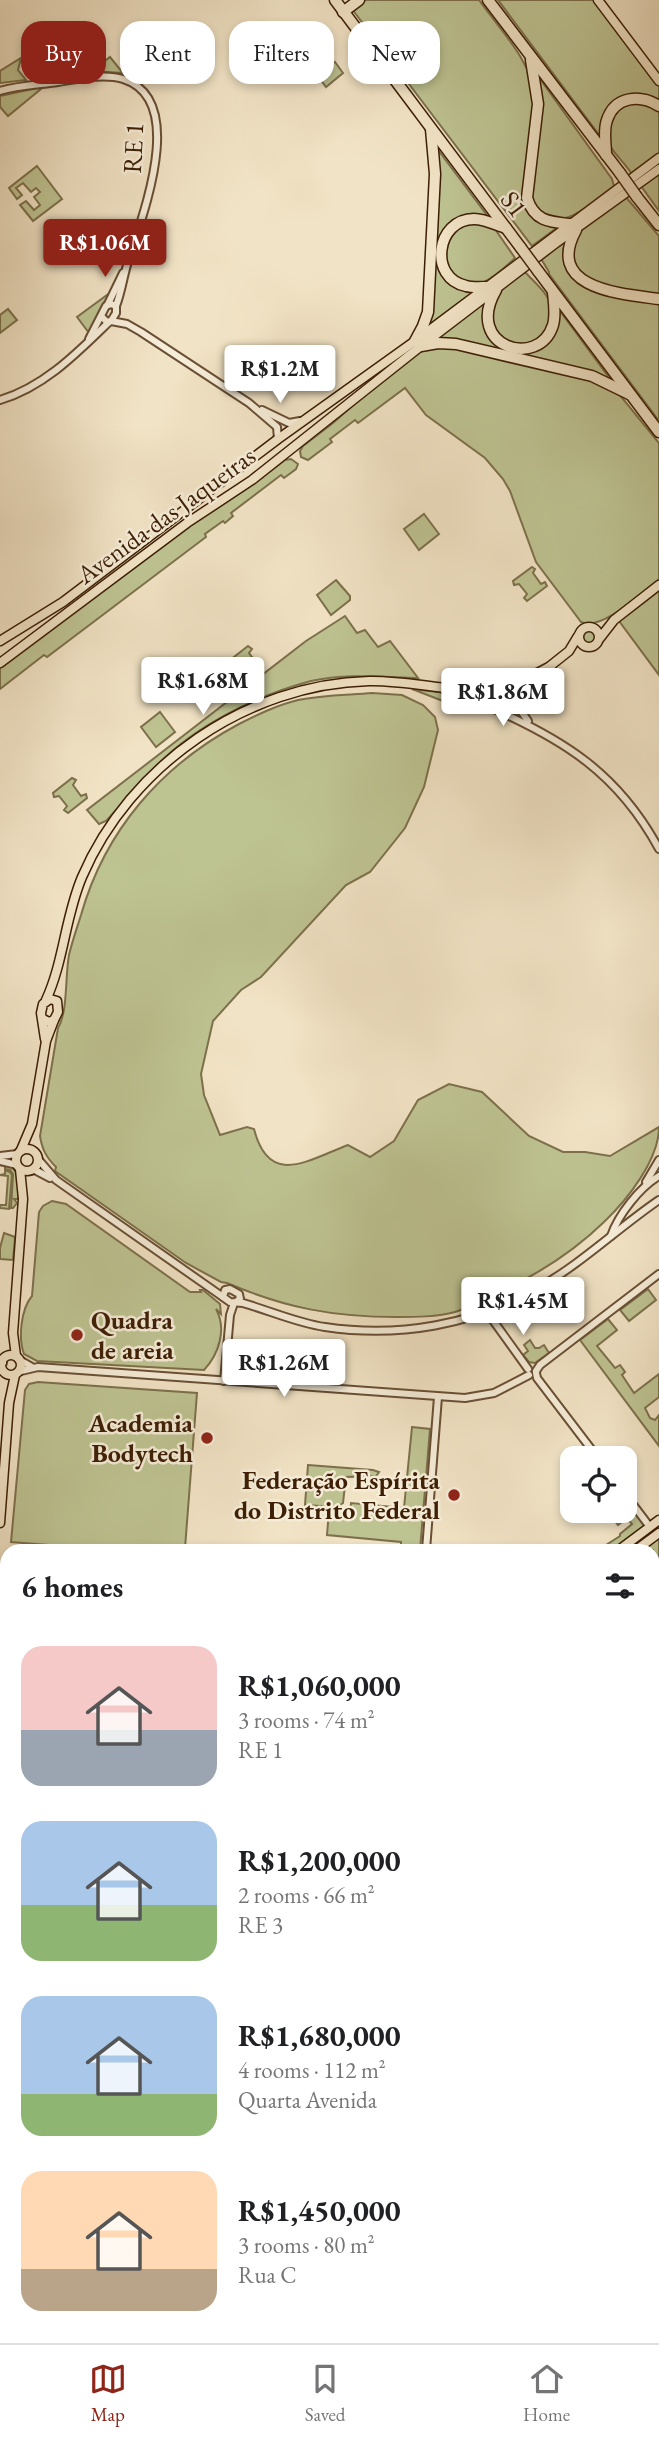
<!DOCTYPE html>
<html lang="en">
<head>
<meta charset="utf-8">
<style>
  :root { --surface:#fff; --page:#f2f2f2; --text:#202124; --muted:#757577; --line:#e0e0e0; --accent:#8f2418 }
  body { margin:0; font-family:"EB Garamond",serif; background:var(--page); color:var(--text); height:100vh; display:flex; flex-direction:column; font-size:26px; white-space:nowrap }
  * { box-sizing:border-box; margin:0 }
  p { font-size:23px; color:var(--muted) }
  .icon { flex:none; width:38px; height:38px; fill:none; stroke:currentColor; stroke-width:2; stroke-linecap:round; stroke-linejoin:round }
  .map { position:relative; flex:1; overflow:hidden }
  .drawer { position:absolute; left:0px; top:1544px; width:660px; height:800px; display:flex; flex-direction:column; background:var(--surface); border-radius:21px 21px 0 0; box-shadow:0 4px 10px #0003 }
  .drawer>* { flex:none }
  .banner { position:absolute; left:21px; top:21px; width:618px; height:63px; display:flex; gap:14px }
  .buttons { position:absolute; left:560px; top:1446px; display:grid; gap:14px }
  .buttons a { display:grid; place-items:center; width:77px; height:77px; border-radius:14px; background:var(--surface); box-shadow:0 4px 10px #0003; font-size:35px }
  .price { position:absolute; translate:-50% -60px; padding:0 16px; border-radius:7px; background:#fff; color:#222; font-size:23px; line-height:46px; filter:drop-shadow(0 2px 4px #0008) }
  .price::after { content:''; position:absolute; left:50%; top:42px; width:21px; height:16px; margin-left:-10px; background:inherit; clip-path:polygon(0 0,100% 0,50% 100%) }
  .price.current { background:var(--accent); color:#fff }
  ul { padding:0; list-style:none }
  li { display:flex; align-items:center; gap:21px; height:175px; padding:0 21px }
  li span { display:grid; place-items:center; flex:none; width:196px; height:140px; border-radius:21px; color:#555 }
  li>.icon { margin-inline-start:auto }
  span .icon { width:84px; height:84px; fill:#fffc; stroke-width:1 }
  li b { font-size:30px }
  h2 { display:flex; justify-content:space-between; align-items:center; height:84px; padding:0 21px; font-size:30px }
  .chip { padding:0 24px; border-radius:21px; background:var(--surface); box-shadow:0 4px 10px #0003; font-size:24px; line-height:63px }
  .chip.current { background:var(--accent); color:#fff }
  .dock { display:flex; justify-content:space-around; align-items:center; height:98px; border-top:2px solid var(--line); background:var(--surface); font-size:19px; color:var(--muted) }
  .dock a { display:grid; justify-items:center; gap:4px }
  .dock .current { color:var(--accent) }
  .map>svg:first-child { display:block }
  .green { fill:#bec392; stroke:#7d704b; stroke-width:2 }
  .lines { fill:none; stroke-linecap:round; stroke-linejoin:round }
  .stream { stroke:#777d73; stroke-width:2 }
  .minor-casing { stroke:#694f34; stroke-width:10 }
  .major-casing { stroke:#3c1e04; stroke-width:11 }
  .highway-casing { stroke:#3c1e04; stroke-width:13 }
  .minor { stroke:#f6edd9; stroke-width:6 }
  .major { stroke:#f1e3c5; stroke-width:8 }
  .highway { stroke:#f1e3c5; stroke-width:10 }
  .highway-bridge-casing { stroke:#3c1e04; stroke-width:13; stroke-linecap:butt }
  .highway-bridge { stroke:#f1e3c5; stroke-width:10 }
  .poi-dot { fill:#8f2418; stroke:#f6edd9; stroke-width:2.5 }
  .labels { text-anchor:middle; stroke-width:5; stroke-linejoin:round; paint-order:stroke }
  .street-label { font-size:26px; fill:#3c1e04; stroke:#f6edd9 }
  .poi-label { font-size:26px; font-weight:bold; fill:#3c1e04; stroke:#f6edd9; text-anchor:end }
</style>
</head>
<body>
<div class="map">
<svg width="659" height="2343" viewBox="0 0 659 2343">
  <rect width="100%" height="100%" fill="#f1e3c5"/>
  <filter id="stains"><feTurbulence type="fractalNoise" baseFrequency=".00286" numOctaves="4"/><feColorMatrix values="0 0 0 0 .2 0 0 0 0 .09 0 0 0 0 .02 0 0 0 .5 -.17"/></filter>
  <radialGradient id="worn" r=".72"><stop offset=".6" stop-color="#630" stop-opacity="0"/><stop offset="1" stop-color="#630" stop-opacity=".3"/></radialGradient>
  <!-- green -->
  <g class="green">
    <path d="M363 0H479C501 31 531 60 536 99L527 209C537 223 545 225 562 224L532 246 352 9Z"/>
    <path d="M498 0H594L659 86V103H615L603 140Z"/>
    <path d="M72 54 85 70 79 76 38 80Z"/>
    <path d="M110 57 123 73 92 71Z"/>
    <path d="M21 58 18 70 26 80 0 83V71Z"/>
    <path d="M335 62 343 73 326 87 317 75Z"/>
    <path d="M535 72 612 179 614 186C596 199 565 232 542 214 538 211 534 206 531 202Z"/>
    <path d="M37 88 41 89 8 116 0 107V96Z"/>
    <path d="M635 100 659 110V154L632 174C613 147 599 147 614 110Z"/>
    <path d="M435 146 489 218 485 217 442 234C437 246 436 255 439 268L476 291 424 331Z"/>
    <path d="M37 166 62 199 33 221 20 205 26 201 34 210 40 205 34 197 40 192 36 188 31 192 23 183 16 188 22 195 17 199 9 188Z"/>
    <path d="M659 173V211L641 186Z"/>
    <path d="M625 196 659 236V294C627 290 551 286 578 233 584 222 613 204 625 196Z"/>
    <path d="M475 222 495 229 515 258C506 266 495 277 484 282 451 297 420 236 475 222Z"/>
    <path d="M569 238 567 246 583 281 659 299V421L549 274V272L540 257Z"/>
    <path d="M525 272C533 281 549 294 551 306 559 348 497 362 492 316 491 308 494 297 500 291 506 284 517 278 525 272Z"/>
    <path d="M111 292 89 333 77 317Z"/>
    <path d="M488 298 485 311 506 347 542 343 557 307 613 383 431 342Z"/>
    <path d="M8 309 17 320 0 333V315Z"/>
    <path d="M443 345 591 379 619 394 659 443V579C642 592 601 632 581 622L536 562 510 491 503 479 485 458 426 415 405 388 358 423 355 420 330 439 332 442 308 460 301 457 300 451 303 446 333 423 381 381 421 351Z"/>
    <path d="M291 459 298 464 296 469 284 478 281 475 231 513 233 516 225 523 223 521 205 534 206 537 47 657 44 655 0 689V666L111 582 135 567 142 559 194 520 256 482 285 460Z"/>
    <path d="M424 514 439 534 419 550 404 529Z"/>
    <path d="M532 567 535 569 533 573 541 584 545 582 547 586 527 601 524 598 527 594 519 584 514 585 513 581Z"/>
    <path d="M336 580 350 596V600L331 615 317 595Z"/>
    <path d="M659 590V675L619 621Z"/>
    <path d="M345 616 357 633 365 630 378 647 390 641 418 678C383 677 345 673 311 681 255 696 197 725 157 765 139 783 123 803 106 821L99 824 87 810 306 641Z"/>
    <circle cx="590" cy="637" r="8"/>
    <path d="M248 646 252 649 249 653 257 664 261 662 263 666 244 681 240 678 243 674 235 664 230 665 229 661Z"/>
    <path d="M533 677 498 702 484 700 486 693Z"/>
    <path d="M412 689 447 693 468 703H448Z"/>
    <path d="M372 693 402 695 423 705 435 717 438 730 424 787 405 828 370 872 346 885 261 977 241 990 213 1021 201 1074 204 1095 220 1135 247 1127 254 1129C269 1188 308 1160 348 1145L370 1157 394 1141 418 1100 449 1084 482 1092 529 1136 563 1152H585L610 1156 659 1127C659 1160 627 1200 604 1222 569 1256 529 1280 484 1299 475 1303 465 1309 455 1312 437 1317 415 1317 397 1317 333 1317 286 1308 227 1283L221 1282 186 1263 55 1171 56 1167C46 1157 42 1149 40 1136L58 1028C68 1012 65 976 69 955 72 942 77 928 81 915 105 830 162 765 239 724 257 715 277 705 298 700 321 695 347 695 372 693Z"/>
    <path d="M160 712 175 732 156 747 141 727Z"/>
    <path d="M72 778 76 780 73 785 81 796 86 794 87 798 68 813 64 810 67 806 59 796 54 797 53 793Z"/>
    <path d="M5 1164C22 1170 19 1184 18 1199H14L17 1203 13 1208H11L13 1174 10 1170 5 1169Z"/>
    <path d="M5 1170 10 1172 12 1175 9 1209 0 1208V1205H6L8 1176 0 1175 5 1174Z"/>
    <path d="M52 1201 66 1204 190 1292H201L200 1290H203L220 1304 221 1314 216 1309C227 1329 219 1354 204 1370L37 1361 24 1354C18 1338 21 1309 32 1296L39 1212 43 1206Z"/>
    <path d="M4 1233 15 1237 13 1260 0 1259V1248Z"/>
    <path d="M648 1289 656 1300 629 1321 620 1310Z"/>
    <path d="M608 1319 617 1330 597 1346 615 1368 620 1365 625 1372 622 1375 634 1393 659 1374V1397L645 1408 650 1418 655 1420 659 1415V1446L580 1340Z"/>
    <path d="M530 1340 535 1348H539L544 1345 549 1353 535 1363 529 1362 523 1355 528 1351 524 1345Z"/>
    <path d="M38 1382 197 1393 185 1548 112 1550 11 1542 25 1390 29 1384Z"/>
    <path d="M412 1427 430 1429 420 1550H401V1542L327 1535 329 1510 350 1512 351 1503 404 1508Z"/>
    <path d="M308 1465 373 1470 379 1472 376 1476 346 1477 343 1503 337 1507 305 1505Z"/>
    <path d="M625 1499 649 1531 659 1524V1560L653 1565V1550H601L600 1549 620 1536V1534L632 1524 627 1518 618 1525 611 1516 618 1510H625Z"/>
    <path d="M0 1890H7V2336H653V1927L659 1926V2343H0Z"/>
  </g>
  <g class="lines">
    <!-- stream -->
    <g class="stream">
      <path d="M214 2343 215 2336"/>
      <path d="M493 2343 494 2336"/>
    </g>
    <defs>
      <g id="minor">
        <path d="M0 91C19 85 39 85 58 82 77 79 104 73 123 79 190 100 140 221 127 265 123 279 121 293 116 306"/>
        <path d="M108 304 123 273"/>
        <path d="M111 321 127 324 141 332 249 403 277 427 278 439"/>
        <path d="M89 339 106 306 111 304 116 306V313L111 321 107 322 101 316"/>
        <path d="M0 400C44 387 77 353 109 322"/>
        <path d="M262 410 289 423 300 421"/>
        <path d="M522 690 519 708 528 721"/>
        <path d="M487 706C563 739 618 773 659 849"/>
        <path d="M0 1156 17 1154"/>
        <path d="M38 1159 56 1180 223 1297"/>
        <path d="M0 1161 17 1165"/>
        <path d="M33 1169 50 1178"/>
        <path d="M646 1182 659 1160"/>
        <path d="M611 1236C618 1215 640 1187 659 1176"/>
        <path d="M236 1302 240 1299 239 1294 230 1289 225 1290 223 1297 230 1302 243 1303C271 1311 297 1323 325 1327 399 1338 473 1325 538 1288 581 1264 618 1228 659 1200"/>
        <path d="M487 1312 528 1369"/>
        <path d="M18 1359 32 1367"/>
        <path d="M0 1362 3 1363"/>
        <path d="M0 1370 3 1371"/>
        <path d="M536 1371 540 1365 659 1274"/>
        <path d="M17 1372 38 1367 465 1398 494 1393 529 1375"/>
        <path d="M536 1373 537 1378 598 1458"/>
        <path d="M224 1381 230 1315 234 1303"/>
        <path d="M625 1494 650 1527"/>
        <path d="M426 1550 438 1397"/>
        <path d="M653 1873 659 1882"/>
      </g>
      <g id="major">
        <path d="M598 0 659 81"/>
        <circle cx="589" cy="637" r="10"/>
        <path d="M600 638 614 620 659 585"/>
        <path d="M0 641 63 602 278 439 415 341 659 158"/>
        <path d="M0 663 187 523 252 480 421 346 556 243 659 169"/>
        <path d="M445 690 484 705H498L510 698 569 651 578 636"/>
        <path d="M46 1000C64 961 65 917 82 877 130 765 247 684 369 681 412 680 454 694 497 689 515 686 534 674 551 666"/>
        <path d="M43 1019 49 1022 54 1020 58 1012 57 1001 50 999 43 1004 41 1013 45 1039"/>
        <circle cx="27" cy="1160" r="11"/>
        <path d="M21 1150 32 1124 46 1041 54 1020"/>
        <circle cx="11" cy="1365" r="10"/>
        <path d="M16 1356 13 1333 23 1199 20 1169"/>
        <path d="M0 1523 9 1403 15 1375"/>
        <path d="M619 1550 659 1520"/>
        <path d="M636 1550 659 1533"/>
        <path d="M0 1594 3 1601 0 1609"/>
        <path d="M0 1843 7 1844"/>
        <path d="M0 1875H7"/>
        <path d="M653 1895 659 1891"/>
        <path d="M653 1924 659 1925"/>
        <path d="M653 1954H659"/>
        <path d="M0 1984 7 1985"/>
      </g>
      <g id="highway">
        <path d="M335 0 521 248"/>
        <path d="M488 0 620 173"/>
        <path d="M343 12 359 0"/>
        <path d="M531 60 538 104 527 198C534 221 549 222 570 224"/>
        <path d="M606 155C606 144 603 131 607 120 615 96 640 94 659 106"/>
        <path d="M637 197 659 225"/>
        <path d="M576 230C544 289 622 294 659 299"/>
        <path d="M538 271 659 432"/>
        <path d="M488 287C481 287 473 288 466 286 428 278 436 219 474 219 485 219 496 225 506 228"/>
        <path d="M496 290C463 347 539 370 553 325 556 315 554 303 553 292"/>
        <path d="M415 341 423 326 428 312 435 174 431 129"/>
        <path d="M421 346 438 343 456 344 592 376 629 394"/>
      </g>
    </defs>
    <!-- minor casing -->
    <use href="#minor" class="minor-casing"/>
    <!-- major casing -->
    <use href="#major" class="major-casing"/>
    <!-- highway casing -->
    <use href="#highway" class="highway-casing"/>
    <!-- minor -->
    <use href="#minor" class="minor"/>
    <!-- major -->
    <use href="#major" class="major"/>
    <!-- highway -->
    <use href="#highway" class="highway"/>
    <defs>
      <g id="highway-bridge">
        <path d="M620 173 637 197"/>
        <path d="M521 248 538 271"/>
      </g>
    </defs>
    <!-- highway-bridge casing -->
    <use href="#highway-bridge" class="highway-bridge-casing"/>
    <!-- highway-bridge -->
    <use href="#highway-bridge" class="highway-bridge"/>
  </g>
  <!-- markers -->
  <g class="poi-dot">
    <circle cx="77" cy="1335" r="7"/>
    <circle cx="207" cy="1438" r="7"/>
    <circle cx="454" cy="1495" r="7"/>
  </g>
  <g class="labels">
    <!-- street labels -->
    <g class="street-label">
      <text transform="translate(133 148) rotate(-87)" y="9">RE 1</text>
      <text transform="translate(514 204) rotate(53)" y="9">S1</text>
      <text transform="translate(166 515) rotate(-36)" y="9">Avenida das Jaqueiras</text>
    </g>
    <!-- poi labels -->
    <g class="poi-label">
      <text x="91" y="1329" text-anchor="start">Quadra<tspan x="91" dy="30">de areia</tspan></text>
      <text x="193" y="1432">Academia<tspan x="193" dy="30">Bodytech</tspan></text>
      <text x="440" y="1489">Federação Espírita<tspan x="440" dy="30">do Distrito Federal</tspan></text>
    </g>
  </g>
  <rect width="100%" height="100%" filter="url(#stains)"/>
  <rect width="100%" height="100%" fill="url(#worn)"/>
</svg>
<div class="buttons">
<a><svg class="icon" aria-label="locate" viewBox="0 0 24 24"><circle cx="12" cy="12" r="6"/><path d="M12 2v4M12 18v4M2 12h4M18 12h4"/></svg></a>
</div>
<b class="price current" style="left:105px;top:279px">R$1.06M</b>
<b class="price" style="left:280px;top:405px">R$1.2M</b>
<b class="price" style="left:203px;top:717px">R$1.68M</b>
<b class="price" style="left:503px;top:728px">R$1.86M</b>
<b class="price" style="left:523px;top:1337px">R$1.45M</b>
<b class="price" style="left:284px;top:1399px">R$1.26M</b>
<div class="banner">
<a class="chip current">Buy</a>
<a class="chip">Rent</a>
<a class="chip">Filters</a>
<a class="chip">New</a>
</div>
<section class="drawer">
<h2>6 homes<svg class="icon" aria-label="filters" viewBox="0 0 24 24"><path d="M4 7h16M4 17h16"/><circle cx="9" cy="7" r="2"/><circle cx="15" cy="17" r="2"/></svg></h2>
<ul>
<li><span style="background:linear-gradient(#f6c9c9 60%,#9aa5b1 0)"><svg class="icon" aria-label="home" viewBox="0 0 24 24"><path d="M3 11l9-7 9 7M6 9v11h12V9"/></svg></span><div><b>R$1,060,000</b><p>3 rooms · 74 m²</p><p>RE 1</p></div></li>
<li><span style="background:linear-gradient(#a9c7e8 60%,#8fb573 0)"><svg class="icon" aria-label="home" viewBox="0 0 24 24"><path d="M3 11l9-7 9 7M6 9v11h12V9"/></svg></span><div><b>R$1,200,000</b><p>2 rooms · 66 m²</p><p>RE 3</p></div></li>
<li><span style="background:linear-gradient(#a9c7e8 70%,#8fb573 0)"><svg class="icon" aria-label="home" viewBox="0 0 24 24"><path d="M3 11l9-7 9 7M6 9v11h12V9"/></svg></span><div><b>R$1,680,000</b><p>4 rooms · 112 m²</p><p>Quarta Avenida</p></div></li>
<li><span style="background:linear-gradient(#ffd9b3 70%,#b9a48a 0)"><svg class="icon" aria-label="home" viewBox="0 0 24 24"><path d="M3 11l9-7 9 7M6 9v11h12V9"/></svg></span><div><b>R$1,450,000</b><p>3 rooms · 80 m²</p><p>Rua C</p></div></li>
</ul>
</section>
</div>
<nav class="dock">
<a class="current"><svg class="icon" aria-label="map" viewBox="0 0 24 24"><path d="M3 6l6-2 6 2 6-2v14l-6 2-6-2-6 2zM9 4v14M15 6v14"/></svg>Map</a>
<a><svg class="icon" aria-label="saved" viewBox="0 0 24 24"><path d="M7 4h10v16l-5-4-5 4z"/></svg>Saved</a>
<a><svg class="icon" aria-label="home" viewBox="0 0 24 24"><path d="M3 11l9-7 9 7M6 9v11h12V9"/></svg>Home</a>
</nav>
</body>
</html>
